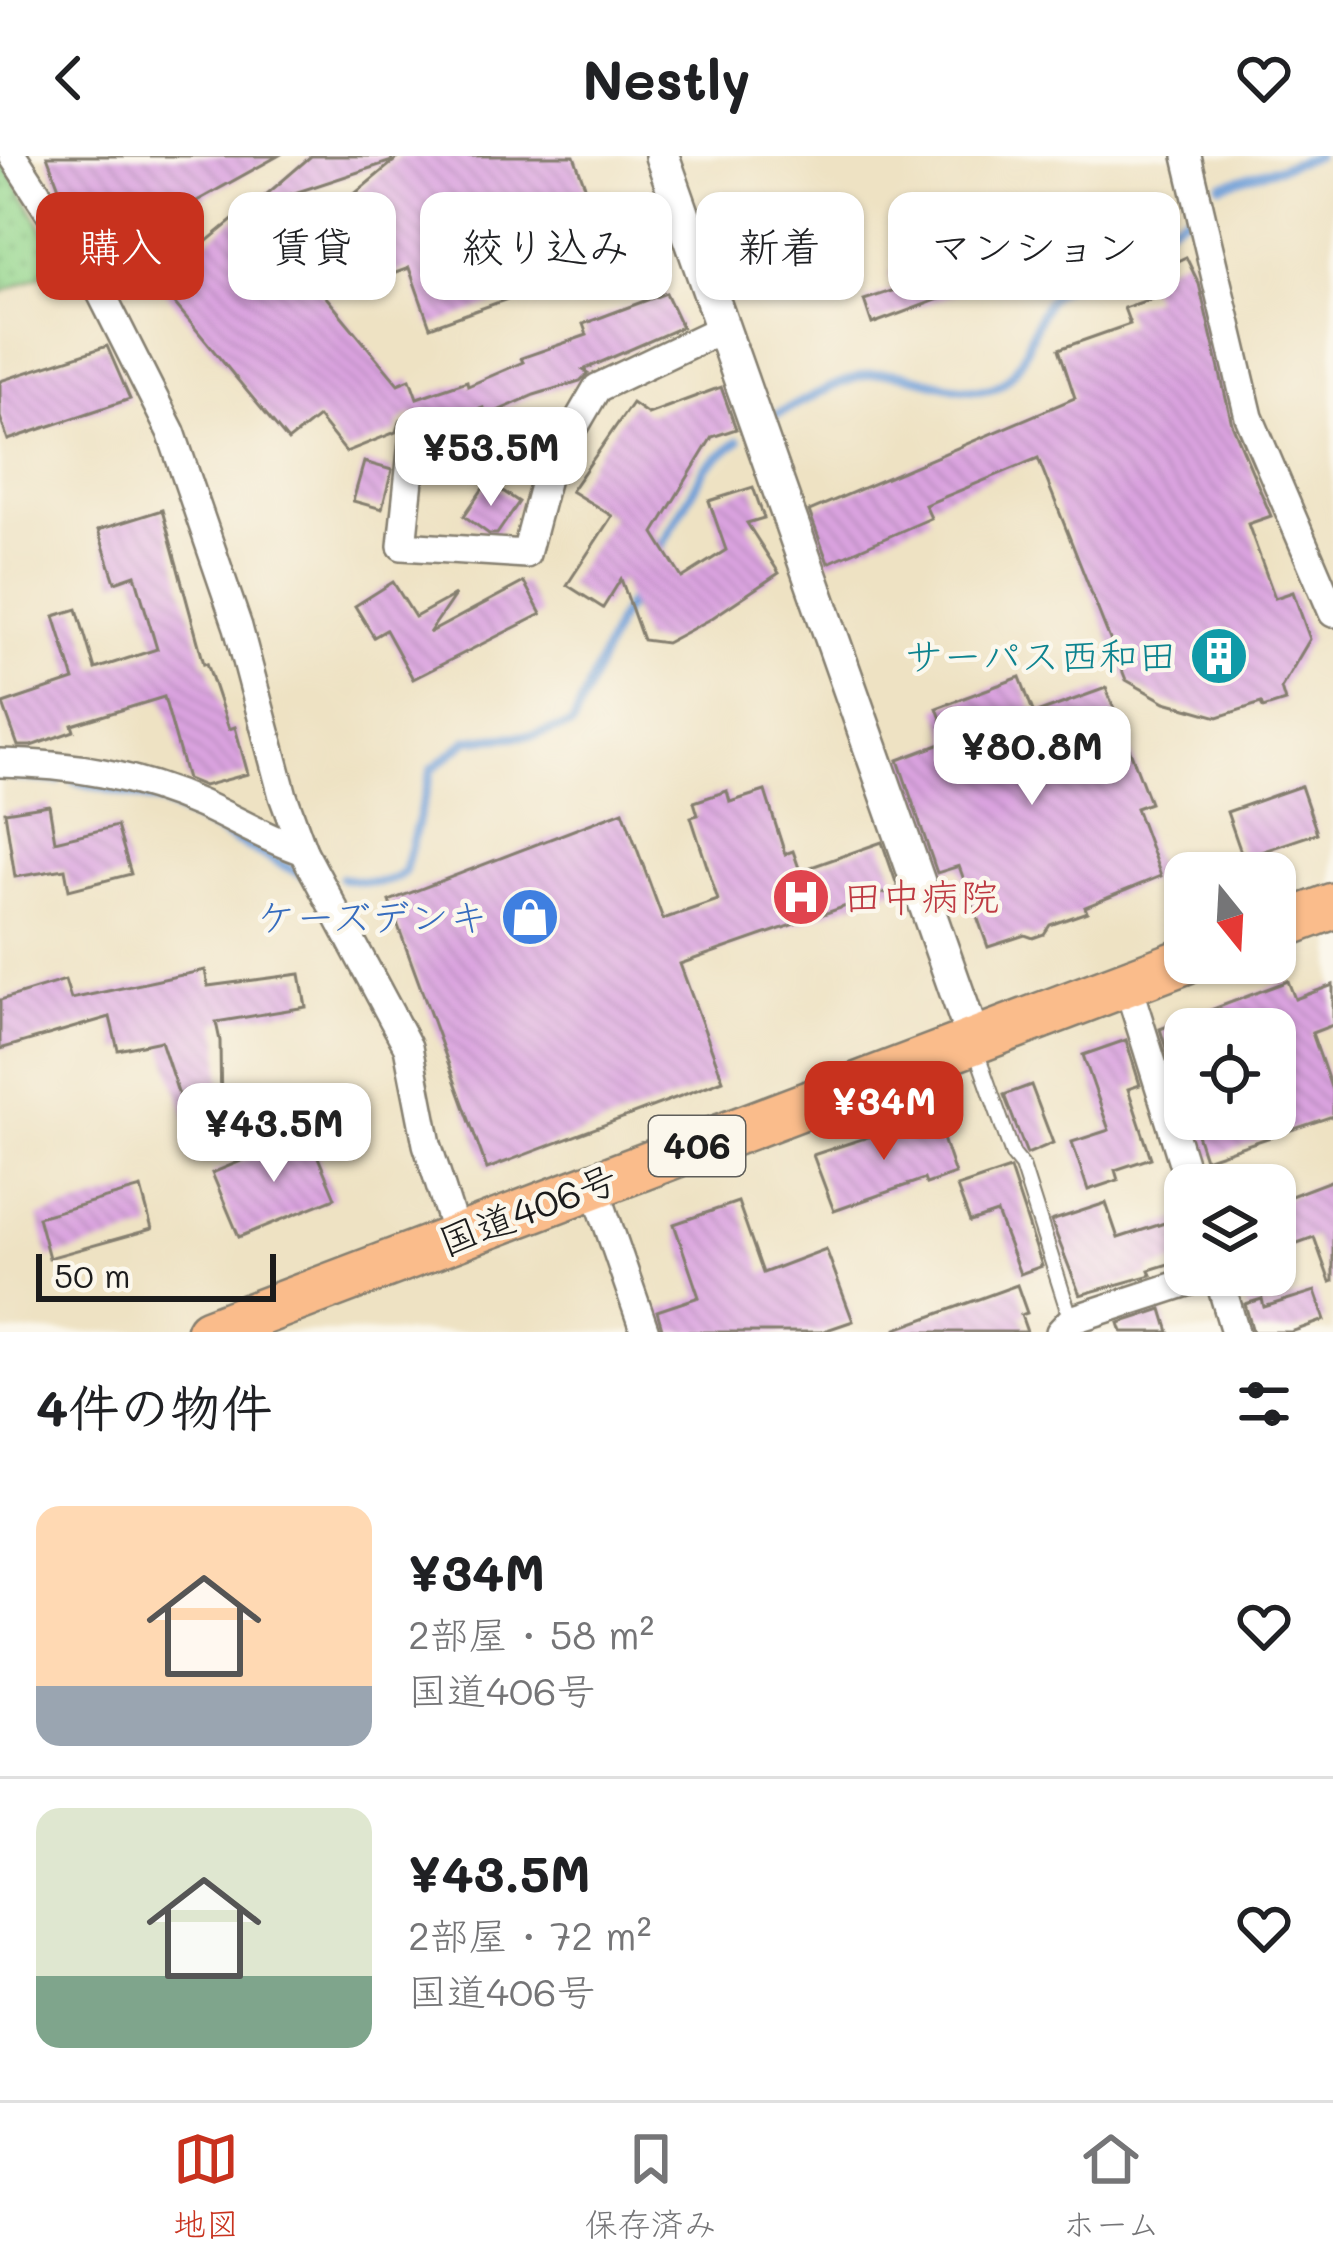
<!DOCTYPE html>
<html lang="ja">
<head>
<meta charset="utf-8">
<style>
  :root { --surface:#fff; --page:#f6f6f6; --text:#202124; --muted:#757577; --line:#e0e0e0; --accent:#c8321e }
  body { margin:0; font-family:Mali,"Klee One",sans-serif; background:var(--page); color:var(--text); height:100vh; display:flex; flex-direction:column; font-size:45px; white-space:nowrap }
  * { box-sizing:border-box; margin:0 }
  p { font-size:39px; color:var(--muted) }
  .icon { flex:none; width:66px; height:66px; fill:none; stroke:currentColor; stroke-width:2; stroke-linecap:round; stroke-linejoin:round }
  .map { position:relative; height:1176px; overflow:hidden }
  .drawer { display:flex; flex-direction:column; background:var(--surface); flex:1 }
  .drawer>* { flex:none }
  .hud { position:absolute; left:36px; top:36px; width:1263px; height:108px; display:flex; gap:24px }
  .needle { width:78px; rotate:162deg }
  .buttons { position:absolute; left:1164px; top:696px; display:grid; gap:24px }
  .buttons a { display:grid; place-items:center; width:132px; height:132px; border-radius:24px; background:var(--surface); box-shadow:0 3px 9px #0004; font-size:60px }
  .scale { position:absolute; left:36px; bottom:30px; width:240px; box-sizing:border-box; padding-left:12px; border:6px solid #1c1c1c; border-top:0; font-size:33px; line-height:42px; white-space:nowrap; color:#1c1c1c; -webkit-text-stroke:9px #fbf7ec; paint-order:stroke }
  .price { position:absolute; translate:-50% -102px; padding:0 27px; border-radius:24px; background:#fff; color:#222; font-size:39px; line-height:78px; filter:drop-shadow(0 3px 6px #0008) }
  .price::after { content:''; position:absolute; left:50%; top:72px; width:36px; height:27px; margin-left:-18px; background:inherit; clip-path:polygon(0 0,100% 0,50% 100%) }
  .price.selected { background:var(--accent); color:#fff }
  ul { padding:0; list-style:none }
  li { display:flex; align-items:center; gap:36px; height:300px; padding:0 36px }
  li+li { border-top:3px solid var(--line) }
  li span { display:grid; place-items:center; flex:none; width:336px; height:240px; border-radius:24px; color:#555 }
  li>.icon { margin-inline-start:auto }
  span .icon { width:144px; height:144px; fill:#fffc; stroke-width:1 }
  li b { font-size:51px }
  h2 { display:flex; justify-content:space-between; align-items:center; height:144px; padding:0 36px; font-size:51px }
  .tag { padding:0 42px; border-radius:24px; background:var(--surface); box-shadow:0 3px 9px #0004; font-size:42px; line-height:108px }
  .tag.selected { background:var(--accent); color:#fff }
  header { display:flex; justify-content:space-between; align-items:center; height:156px; padding:0 36px; background:var(--surface); font-size:54px; font-weight:700 }
  .tab-bar { display:flex; justify-content:space-around; align-items:center; height:168px; border-top:3px solid var(--line); background:var(--surface); font-size:33px; color:var(--muted) }
  .tab-bar a { display:grid; justify-items:center; gap:6px }
  .tab-bar .selected { color:var(--accent) }
  .map>svg:first-child { display:block }
  .grass { fill:url(#grass-dots); stroke:#587954; stroke-width:3 }
  .lines { fill:none; stroke-linecap:round; stroke-linejoin:round }
  .stream { stroke:#6e9ed7; stroke-width:9 }
  .building { fill:url(#building-back-hatch) }
  .service-casing { stroke:#857f70; stroke-width:18 }
  .minor-casing { stroke:#857f70; stroke-width:32 }
  .tertiary-casing { stroke:#857f70; stroke-width:38 }
  .trunk-casing { stroke:#857f70; stroke-width:50 }
  .service { stroke:#fff; stroke-width:14 }
  .minor { stroke:#fff; stroke-width:27 }
  .tertiary { stroke:#fff; stroke-width:33 }
  .trunk { stroke:#fabc8b; stroke-width:45 }
  .labels { text-anchor:middle; stroke-width:9; stroke-linejoin:round; paint-order:stroke }
  .shield { fill:#fbf7ec; stroke:#5f5e5a; stroke-width:3 }
  .shield-label { font-size:36px; font-weight:bold; fill:#1c1c1c }
  .culture-label { font-size:39px; fill:#0d838f; stroke:#fbf7ec; text-anchor:end }
  .health-label { font-size:39px; fill:#be3a42; stroke:#fbf7ec; text-anchor:start }
  .shop-label { font-size:39px; fill:#366cbe; stroke:#fbf7ec; text-anchor:end }
  .street-label { font-size:39px; fill:#1c1c1c; stroke:#fbf7ec }
</style>
</head>
<body>
<header><svg class="icon" aria-label="back" viewBox="0 0 24 24"><path d="M15 5l-7 7 7 7"/></svg>Nestly<svg class="icon" aria-label="heart" viewBox="0 0 24 24"><path d="M12 20l-8-8c-3-5 5-10 8-4 3-6 11-1 8 4z"/></svg></header>
<div class="map">
<svg width="1333" height="1176" viewBox="0 0 1333 1176">
  <defs>
    <pattern id="grass-dots" width="8" height="8" patternUnits="userSpaceOnUse" patternTransform="scale(3)"><rect width="8" height="8" fill="#94d68d"/><path d="M2 2h.1M6 6h.1" fill="none" stroke="#7fb779" stroke-width="1.8" stroke-linecap="round"/></pattern>
    <pattern id="building-back-hatch" width="6" height="6" patternUnits="userSpaceOnUse" patternTransform="scale(3)"><rect width="6" height="6" fill="#daa3df"/><path d="M-1 5l2 2M0 0l6 6M5-1l2 2" fill="none" stroke="#ba8cbf"/></pattern>
  </defs>
  <rect width="100%" height="100%" fill="#fbf7ec"/>
  <filter id="ink" filterUnits="userSpaceOnUse"><feTurbulence type="fractalNoise" baseFrequency=".00833" numOctaves="2"/><feDisplacementMap in="SourceGraphic" scale="24" xChannelSelector="R" yChannelSelector="G"/><feConvolveMatrix kernelMatrix="1 2 1 2 8 2 1 2 1" color-interpolation-filters="sRGB"/></filter>
  <filter id="wash" filterUnits="userSpaceOnUse"><feTurbulence type="fractalNoise" baseFrequency=".004" numOctaves="4" result="noise"/><feDisplacementMap in="SourceGraphic" scale="48" xChannelSelector="R" yChannelSelector="G"/><feGaussianBlur stdDeviation="2.7" result="paint"/><feColorMatrix in="noise" values="0 0 0 0 0 0 0 0 0 0 0 0 0 0 0 0 0 1.4 0 .05"/><feComposite in="paint" operator="in"/></filter>
  <g filter="url(#wash)">
    <rect width="100%" height="100%" fill="#eee2c3"/>
    <!-- grass -->
    <path class="grass" d="M0 0 64 109 0 137Z"/>
    <g class="lines">
      <!-- stream -->
      <g class="stream">
        <path d="M1221 29 1317 0"/>
        <path d="M777 258C809 243 844 220 880 217 911 215 972 244 997 230 1029 213 1028 171 1048 145 1060 127 1163 74 1189 58"/>
        <path d="M658 396 706 311 738 285"/>
        <path d="M15 621 58 624"/>
        <path d="M74 625 161 646 306 721"/>
        <path d="M342 722C364 726 386 732 404 716L432 613 468 584 534 579 572 569 617 467 635 436"/>
      </g>
    </g>
    <g id="blocks">
      <!-- building -->
      <g class="building">
        <path d="M47 0H278L121 87 114 75 92 88 65 47Z"/>
        <path d="M311 0H391L392 5 252 51Z"/>
        <path d="M400 0H574L596 60 602 58 618 103 430 171 409 112 382 122 352 40Z"/>
        <path d="M235 62 272 107 287 94 398 228 410 223 417 242 467 225 468 230 523 206 521 202 587 179 583 168 666 137 682 171 583 214 588 217 580 225 534 239 486 260 483 252 441 267 438 260 427 264 417 258 408 259 399 266 396 276 346 296 318 261 288 285 157 126Z"/>
        <path d="M972 85 988 125 872 168 864 144 895 134 889 117Z"/>
        <path d="M1186 101 1199 128 1232 268 1271 360 1248 368 1275 442 1293 436 1310 483 1281 532 1285 545 1263 552 1261 547 1218 561 1165 546 1126 524 1038 302 925 349 931 362 828 407 809 355 1075 242 1059 193 1130 168 1124 152 1154 142 1144 121Z"/>
        <path d="M107 190 130 243 8 284 0 261V225Z"/>
        <path d="M721 231 736 273 712 281 654 377 682 422 726 394 709 345 753 331 764 362 747 367 779 417 709 464 666 487 643 484 621 423 603 452 567 429 612 360 571 335 632 247 648 258Z"/>
        <path d="M364 306 392 314 382 353 353 345Z"/>
        <path d="M488 325 519 346 497 378H489L464 360Z"/>
        <path d="M162 354 204 508 207 507 229 573 235 571 248 618 204 630 187 623 164 541 72 569 74 575 31 590H18L3 548 74 524 54 460 77 453 95 513 157 493 135 419 115 426 98 374Z"/>
        <path d="M393 426 415 461 455 439 429 477 524 426 541 458 413 523 386 474 374 481 355 450Z"/>
        <path d="M1020 521 1034 558 1106 532 1150 647 1136 652 1161 720 1085 751 1087 756 1050 769 1044 778 1033 782 1025 779 988 791 959 710 937 717 898 604 949 585 937 552Z"/>
        <path d="M1301 630 1317 677 1243 702 1227 656Z"/>
        <path d="M727 635 730 646 765 635 785 698 793 695 800 715 882 686 898 732 680 808 723 924 487 1013 389 745 623 655 663 763 718 744 691 661 698 659 694 646Z"/>
        <path d="M49 649 55 685 117 670 131 718 69 734 65 713 15 721 5 656Z"/>
        <path d="M205 814 208 830 300 818 306 851 216 866 220 885 221 960 188 967 161 885 118 894 110 861 0 893V844L65 824 71 843Z"/>
        <path d="M1288 825 1295 843 1333 829V869L1312 877 1333 937V960L1205 1003 1192 963H1275V873H1185V913L1174 917 1160 873Z"/>
        <path d="M1126 884 1140 929 1128 933 1151 1002 1115 1014 1118 1024 1088 1034 1072 986 1109 974 1083 899Z"/>
        <path d="M1031 929 1053 987 1027 998 1004 939Z"/>
        <path d="M935 959 955 1018 926 1028 924 1023 834 1055 813 999Z"/>
        <path d="M308 977 335 1042 239 1081 212 1017Z"/>
        <path d="M1010 1013 1042 1110 1020 1118 997 1057 970 1066 957 1031Z"/>
        <path d="M1333 1024V1125L1330 1126 1314 1081 1275 1095V1046Z"/>
        <path d="M141 1032 152 1073 49 1102 38 1061Z"/>
        <path d="M738 1046 763 1117 826 1093 853 1165 821 1176H663L657 1155 699 1141 674 1068Z"/>
        <path d="M1106 1047 1118 1082 1177 1063 1185 1088V1103L1149 1114 1151 1119 1080 1139 1051 1065Z"/>
        <path d="M1017 1129 1027 1157 1021 1159 1027 1176H896V1173Z"/>
        <path d="M1315 1135 1325 1164 1291 1176H1253L1245 1148 1262 1143 1264 1151Z"/>
        <path d="M1162 1153 1169 1176H1122L1119 1167Z"/>
      </g>
    </g>
  </g>
  <g filter="url(#ink)">
    <use href="#blocks" fill-opacity="0" stroke="#857f70" stroke-width="3"/>
    <g class="lines">
      <defs>
        <path id="service" d="M975 892 1013 999 1022 1010 1071 1164"/>
        <g id="minor">
          <path d="M13 0 98 131 171 276 238 471 283 640 303 695 408 891 427 988 457 1081"/>
          <path d="M1187 0 1249 261 1333 457"/>
          <path d="M414 276 402 390 526 398 547 318 597 232 721 173"/>
          <path d="M0 607C71 608 136 619 201 648 237 664 265 682 303 695"/>
          <path d="M1127 827 1190 1029"/>
          <path d="M594 1029 645 1176"/>
          <path d="M1218 1119 1235 1176"/>
          <path d="M1060 1176 1071 1164 1209 1119"/>
        </g>
        <path id="tertiary" d="M662 0 974 885"/>
        <g id="trunk">
          <path d="M1275 772 1333 750"/>
          <path d="M209 1176 1185 805"/>
        </g>
      </defs>
      <!-- service casing -->
      <use href="#service" class="service-casing"/>
      <!-- minor casing -->
      <use href="#minor" class="minor-casing"/>
      <!-- tertiary casing -->
      <use href="#tertiary" class="tertiary-casing"/>
      <!-- trunk casing -->
      <use href="#trunk" class="trunk-casing"/>
      <!-- service -->
      <use href="#service" class="service"/>
      <!-- minor -->
      <use href="#minor" class="minor"/>
      <!-- tertiary -->
      <use href="#tertiary" class="tertiary"/>
      <!-- trunk -->
      <use href="#trunk" class="trunk"/>
    </g>
  </g>
  <!-- icons -->
  <defs>
    <symbol id="building-disc" viewBox="-11 -11 22 22"><circle r="9.5" fill="#0f9aa8" stroke="#fbf7ec"/><path d="M-4-6H4V6H1V3H-1V6H-4ZM-2.5-4.3h1.7v1.8h-1.7ZM.8-4.3h1.7v1.8H.8ZM-2.5-1h1.7V.8h-1.7ZM.8-1h1.7V.8H.8Z" fill="#fff"/></symbol>
    <symbol id="hospital-disc" viewBox="-11 -11 22 22"><circle r="9.5" fill="#e0444e" stroke="#fbf7ec"/><path d="M-5-5h3v3.5h4V-5h3V5h-3V1.5h-4V5h-3Z" fill="#fff"/></symbol>
    <symbol id="shop-disc" viewBox="-11 -11 22 22"><circle r="9.5" fill="#3f7fe0" stroke="#fbf7ec"/><path d="M-5-2.5h2.3a2.7 3.5 0 0 1 5.4 0H5L5.5 6h-11ZM-1.5-2.5h3a1.5 2.3 0 0 0-3 0Z" fill="#fff"/></symbol>
  </defs>
  <g fill-rule="evenodd">
    <use href="#building-disc" x="1186" y="467" width="66" height="66"/>
    <use href="#hospital-disc" x="768" y="708" width="66" height="66"/>
    <use href="#shop-disc" x="497" y="728" width="66" height="66"/>
  </g>
  <g class="labels">
    <!-- shield labels -->
    <rect class="shield" x="649" y="960" width="96" height="60" rx="9"/>
    <g class="shield-label">
      <text x="697" y="1003">406</text>
    </g>
    <!-- culture labels -->
    <g class="culture-label">
      <text x="1177" y="514">サーパス西和田</text>
    </g>
    <!-- health labels -->
    <g class="health-label">
      <text x="843" y="755">田中病院</text>
    </g>
    <!-- shop labels -->
    <g class="shop-label">
      <text x="488" y="775">ケーズデンキ</text>
    </g>
    <!-- street labels -->
    <g class="street-label">
      <text transform="translate(528 1054) rotate(-21)" y="14">国道406号</text>
    </g>
  </g>
</svg>
<div class="buttons">
<a><svg class="needle" viewBox="-14 -14 28 28"><path d="M0-13l5 13h-10z" fill="#e53935"/><path d="M0 13l5-13h-10z" fill="#757577"/></svg></a>
<a><svg class="icon" aria-label="locate" viewBox="0 0 24 24"><circle cx="12" cy="12" r="6"/><path d="M12 2v4M12 18v4M2 12h4M18 12h4"/></svg></a>
<a><svg class="icon" aria-label="layers" viewBox="0 0 24 24"><path d="M12 4l9 5-9 5-9-5zM3 14l9 5 9-5"/></svg></a>
</div>
<div class="scale">50 m</div>
<b class="price" style="left:491px;top:353px">¥53.5M</b>
<b class="price" style="left:1032px;top:652px">¥80.8M</b>
<b class="price selected" style="left:884px;top:1007px">¥34M</b>
<b class="price" style="left:274px;top:1029px">¥43.5M</b>
<div class="hud">
<a class="tag selected">購入</a>
<a class="tag">賃貸</a>
<a class="tag">絞り込み</a>
<a class="tag">新着</a>
<a class="tag">マンション</a>
</div>
</div>
<section class="drawer">
<h2>4件の物件<svg class="icon" aria-label="filters" viewBox="0 0 24 24"><path d="M4 7h16M4 17h16"/><circle cx="9" cy="7" r="2"/><circle cx="15" cy="17" r="2"/></svg></h2>
<ul>
<li><span style="background:linear-gradient(#ffd9b3 75%,#9aa5b1 0)"><svg class="icon" aria-label="home" viewBox="0 0 24 24"><path d="M3 11l9-7 9 7M6 9v11h12V9"/></svg></span><div><b>¥34M</b><p>2部屋 · 58 m²</p><p>国道406号</p></div><svg class="icon" aria-label="heart" viewBox="0 0 24 24"><path d="M12 20l-8-8c-3-5 5-10 8-4 3-6 11-1 8 4z"/></svg></li>
<li><span style="background:linear-gradient(#dfe7d0 70%,#7fa58c 0)"><svg class="icon" aria-label="home" viewBox="0 0 24 24"><path d="M3 11l9-7 9 7M6 9v11h12V9"/></svg></span><div><b>¥43.5M</b><p>2部屋 · 72 m²</p><p>国道406号</p></div><svg class="icon" aria-label="heart" viewBox="0 0 24 24"><path d="M12 20l-8-8c-3-5 5-10 8-4 3-6 11-1 8 4z"/></svg></li>
</ul>
</section>
<nav class="tab-bar">
<a class="selected"><svg class="icon" aria-label="map" viewBox="0 0 24 24"><path d="M3 6l6-2 6 2 6-2v14l-6 2-6-2-6 2zM9 4v14M15 6v14"/></svg>地図</a>
<a><svg class="icon" aria-label="saved" viewBox="0 0 24 24"><path d="M7 4h10v16l-5-4-5 4z"/></svg>保存済み</a>
<a><svg class="icon" aria-label="home" viewBox="0 0 24 24"><path d="M3 11l9-7 9 7M6 9v11h12V9"/></svg>ホーム</a>
</nav>
</body>
</html>
